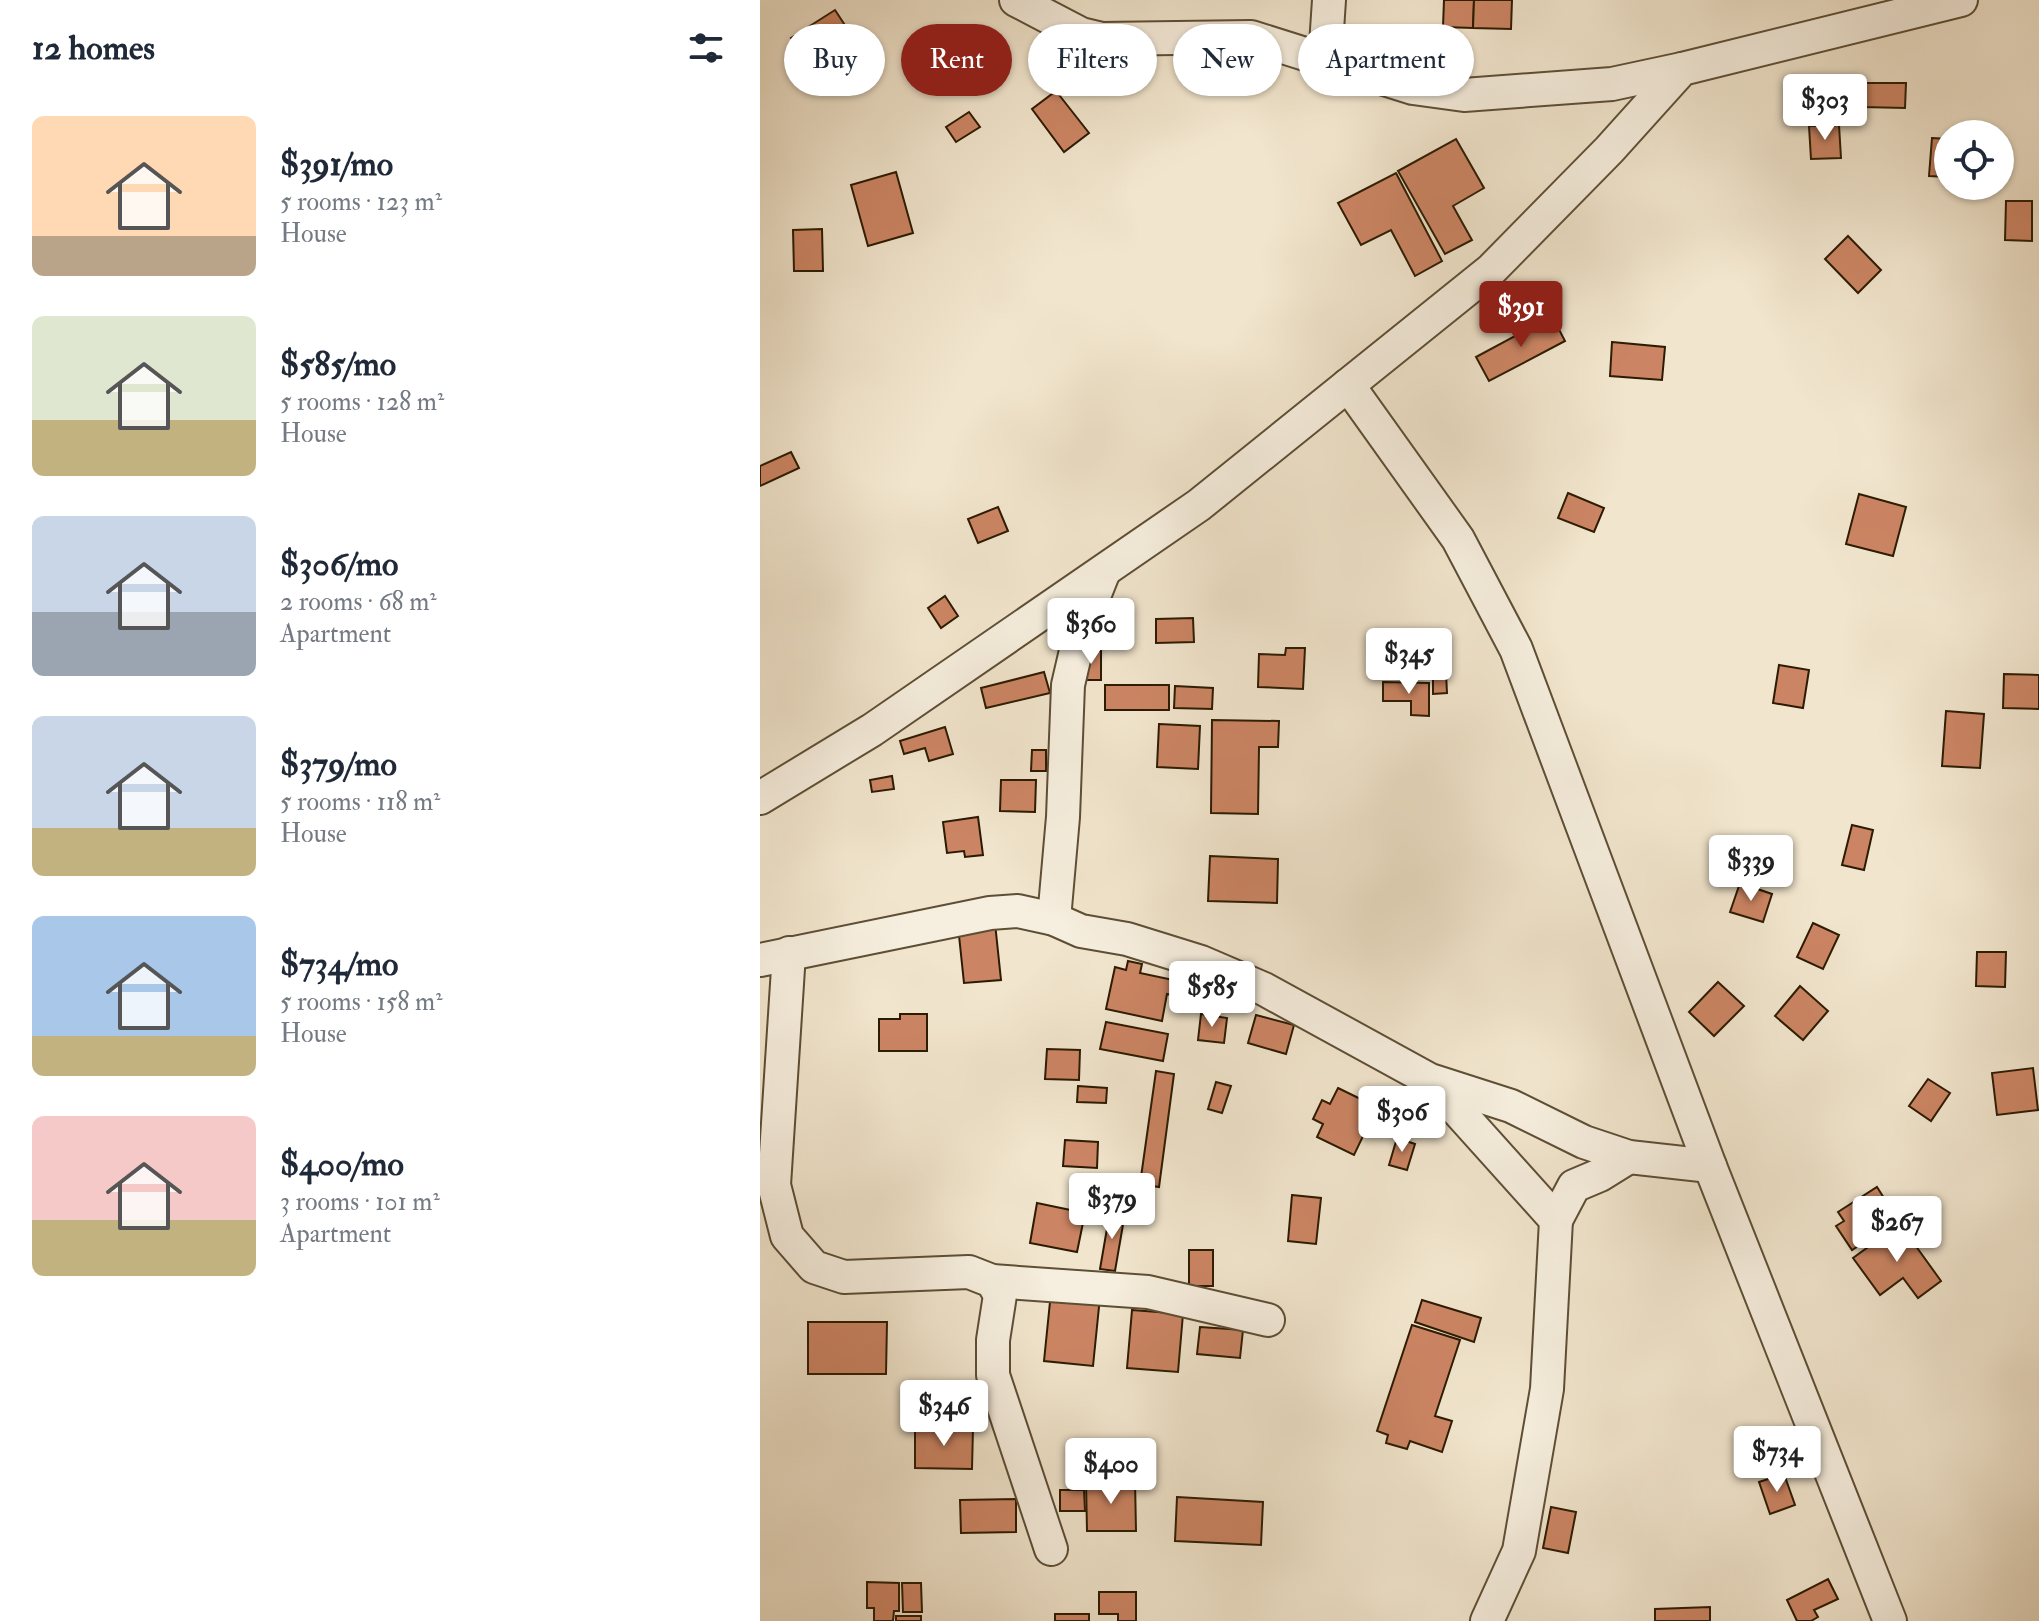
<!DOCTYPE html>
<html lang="en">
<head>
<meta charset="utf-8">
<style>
  :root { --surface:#fff; --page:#f2f2f3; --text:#1f2937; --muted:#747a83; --accent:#8f2418 }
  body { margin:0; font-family:"IM FELL Double Pica",serif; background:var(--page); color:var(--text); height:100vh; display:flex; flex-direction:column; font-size:30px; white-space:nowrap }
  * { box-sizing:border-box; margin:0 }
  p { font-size:26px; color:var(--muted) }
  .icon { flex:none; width:44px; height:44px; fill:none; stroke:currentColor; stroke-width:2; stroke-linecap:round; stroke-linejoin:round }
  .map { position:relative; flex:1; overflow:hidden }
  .drawer { display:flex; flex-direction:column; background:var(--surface); width:760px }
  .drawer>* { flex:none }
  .guide { position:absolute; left:24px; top:24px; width:760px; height:72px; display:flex; gap:16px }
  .buttons { position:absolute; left:1174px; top:120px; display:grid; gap:16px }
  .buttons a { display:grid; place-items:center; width:80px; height:80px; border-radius:50%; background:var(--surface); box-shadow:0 2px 6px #0004; font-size:40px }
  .price { position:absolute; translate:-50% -68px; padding:0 18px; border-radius:8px; background:#fff; color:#222; font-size:26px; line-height:52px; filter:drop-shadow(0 2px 4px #0008) }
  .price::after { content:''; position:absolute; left:50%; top:48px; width:24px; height:18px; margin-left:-12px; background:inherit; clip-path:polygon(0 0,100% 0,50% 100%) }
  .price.current { background:var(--accent); color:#fff }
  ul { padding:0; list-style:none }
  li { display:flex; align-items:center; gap:24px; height:200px; padding:0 32px }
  li span { display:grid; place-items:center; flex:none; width:224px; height:160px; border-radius:12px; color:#555 }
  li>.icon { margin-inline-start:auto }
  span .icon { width:96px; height:96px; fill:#fffc; stroke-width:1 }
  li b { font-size:34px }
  h2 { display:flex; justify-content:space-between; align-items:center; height:96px; padding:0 32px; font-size:34px }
  .tag { padding:0 28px; border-radius:36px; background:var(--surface); box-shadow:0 2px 6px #0004; font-size:28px; line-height:72px }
  .tag.current { background:var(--accent); color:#fff }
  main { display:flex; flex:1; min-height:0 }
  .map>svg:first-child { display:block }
  .building { fill:#cc8564; stroke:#2c1b02; stroke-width:2 }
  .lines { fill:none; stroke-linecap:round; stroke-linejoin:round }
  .minor-casing { stroke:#5d4e35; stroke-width:36 }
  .minor { stroke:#f6eede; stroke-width:32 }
</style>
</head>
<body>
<main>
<section class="drawer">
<h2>12 homes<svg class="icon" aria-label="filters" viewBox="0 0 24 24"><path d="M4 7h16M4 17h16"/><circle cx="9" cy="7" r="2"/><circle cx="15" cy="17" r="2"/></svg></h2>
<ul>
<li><span style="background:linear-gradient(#ffd9b3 75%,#b9a48a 0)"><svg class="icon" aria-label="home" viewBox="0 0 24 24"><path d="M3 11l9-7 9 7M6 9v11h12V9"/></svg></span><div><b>$391/mo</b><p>5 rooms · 123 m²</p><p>House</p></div></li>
<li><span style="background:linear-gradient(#dfe7d0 65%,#c2b280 0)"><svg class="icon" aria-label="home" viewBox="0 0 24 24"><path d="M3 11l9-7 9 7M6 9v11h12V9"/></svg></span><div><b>$585/mo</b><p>5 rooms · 128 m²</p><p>House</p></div></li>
<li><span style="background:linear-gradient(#c9d6e8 60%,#9aa5b1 0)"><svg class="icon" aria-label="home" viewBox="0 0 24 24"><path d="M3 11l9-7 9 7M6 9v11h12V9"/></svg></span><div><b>$306/mo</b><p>2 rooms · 68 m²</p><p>Apartment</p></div></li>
<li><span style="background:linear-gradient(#c9d6e8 70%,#c2b280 0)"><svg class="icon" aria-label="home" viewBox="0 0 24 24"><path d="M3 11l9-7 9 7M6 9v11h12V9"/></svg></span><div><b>$379/mo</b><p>5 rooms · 118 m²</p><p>House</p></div></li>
<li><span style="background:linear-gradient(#a9c7e8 75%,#c2b280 0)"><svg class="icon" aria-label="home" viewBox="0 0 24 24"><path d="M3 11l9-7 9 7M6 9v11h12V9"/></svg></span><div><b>$734/mo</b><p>5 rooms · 158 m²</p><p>House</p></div></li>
<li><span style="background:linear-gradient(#f6c9c9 65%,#c2b280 0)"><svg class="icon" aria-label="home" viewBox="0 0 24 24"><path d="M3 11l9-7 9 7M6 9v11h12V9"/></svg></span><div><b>$400/mo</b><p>3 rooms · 101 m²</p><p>Apartment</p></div></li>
</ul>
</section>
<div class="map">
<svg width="1279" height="1621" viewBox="0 0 1279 1621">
  <rect width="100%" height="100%" fill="#f1e5cd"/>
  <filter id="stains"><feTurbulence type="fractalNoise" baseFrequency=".0025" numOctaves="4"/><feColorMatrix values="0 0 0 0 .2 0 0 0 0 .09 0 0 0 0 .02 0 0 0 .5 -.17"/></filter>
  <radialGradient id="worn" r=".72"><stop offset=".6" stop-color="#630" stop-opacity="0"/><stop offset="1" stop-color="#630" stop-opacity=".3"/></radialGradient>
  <!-- building -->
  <g class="building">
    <path d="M684 0H714L713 28 683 27Z"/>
    <path d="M714 0H752L751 29 713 28Z"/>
    <path d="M75 10 111 65 67 94 31 38Z"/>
    <path d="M1102 83H1146L1145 108 1102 107Z"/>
    <path d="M296 91 329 133 304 152 272 109Z"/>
    <path d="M209 112 220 127 196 142 186 127Z"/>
    <path d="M1079 125 1081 158 1051 159 1049 126Z"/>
    <path d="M1172 138 1188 139V177L1169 176Z"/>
    <path d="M696 139 724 188 693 206 712 240 685 254 638 171Z"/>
    <path d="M136 172 153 233 108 246 91 185Z"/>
    <path d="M636 173 682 261 655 276 631 230 601 245 578 203Z"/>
    <path d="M1246 201H1272V241L1245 240Z"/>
    <path d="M62 229 63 271H34L33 230Z"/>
    <path d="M1088 236 1121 270 1098 293 1065 259Z"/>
    <path d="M792 316 805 341 729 381 716 357Z"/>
    <path d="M852 342 905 347 902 380 850 376Z"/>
    <path d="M31 452 39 468 0 486V466Z"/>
    <path d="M808 493 844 508 834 532 798 518Z"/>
    <path d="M1099 494 1146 507 1133 556 1086 544Z"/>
    <path d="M238 507 248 531 218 543 208 519Z"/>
    <path d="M185 596 198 616 181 628 168 608Z"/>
    <path d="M433 618 434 642 396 643V619Z"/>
    <path d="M526 648H545L543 689 498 687 499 654 525 655Z"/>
    <path d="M321 651H341V680H320Z"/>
    <path d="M1019 665 1049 670 1043 708 1013 703Z"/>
    <path d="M284 672 290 693 226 708 221 688Z"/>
    <path d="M673 673H686L687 693 673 694Z"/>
    <path d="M1244 674 1279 675V709L1243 708Z"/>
    <path d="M623 682 669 683V716L651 715V701H623Z"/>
    <rect x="345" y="685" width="64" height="25"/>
    <path d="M415 686 453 688 452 709 414 708Z"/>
    <path d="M1186 711 1224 714 1220 768 1182 766Z"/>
    <path d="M452 720 519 721 518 747H499L498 814 451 813Z"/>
    <path d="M399 724 440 726 438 769 397 767Z"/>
    <path d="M185 727 193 754 169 761 165 748 144 754 140 741Z"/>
    <path d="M272 750H286V771H271Z"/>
    <path d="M132 776 134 789 112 792 110 780Z"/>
    <path d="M241 780H276L275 812 240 811Z"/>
    <path d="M218 817 223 855 205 857 204 851 187 853 183 822Z"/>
    <path d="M1092 825 1113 830 1104 870 1082 865Z"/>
    <path d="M450 856 518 859 517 903 448 901Z"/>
    <path d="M980 883 1012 894 1003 922 970 912Z"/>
    <path d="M235 923 241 980 204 983 198 926Z"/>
    <path d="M1053 923 1079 935 1063 969 1037 957Z"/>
    <path d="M1217 952H1246L1245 987 1216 986Z"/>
    <path d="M368 961 382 964 380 973 418 981 415 996 407 994 402 1021 346 1009 355 967 366 970Z"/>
    <path d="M958 982 984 1006 954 1036 929 1012Z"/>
    <path d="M1040 986 1068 1011 1043 1040 1015 1016Z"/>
    <path d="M140 1014H167V1051H119V1019H140Z"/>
    <path d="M441 1014 467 1018 464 1043 438 1040Z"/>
    <path d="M496 1015 534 1025 526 1054 488 1043Z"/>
    <path d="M346 1022 408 1034 403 1061 340 1049Z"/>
    <path d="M287 1049 320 1050 319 1080 285 1079Z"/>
    <path d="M1273 1068 1278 1110 1237 1115 1232 1073Z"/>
    <path d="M396 1071 414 1074 399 1187 380 1184Z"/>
    <path d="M1168 1079 1190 1093 1171 1121 1149 1106Z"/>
    <path d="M456 1082 471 1086 462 1113 448 1109Z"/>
    <path d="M318 1086 347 1088 346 1103 317 1102Z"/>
    <path d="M578 1088 617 1107 594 1155 557 1137 563 1124 553 1119 562 1100 570 1104Z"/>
    <path d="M637 1138 655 1144 647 1170 629 1165Z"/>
    <path d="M305 1140 338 1142 337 1168 303 1166Z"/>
    <path d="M1117 1187 1138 1220 1092 1250 1076 1226 1084 1221 1078 1212Z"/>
    <path d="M532 1195 561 1198 556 1244 528 1241Z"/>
    <path d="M277 1203 325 1213 317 1252 270 1243Z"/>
    <path d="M350 1211 365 1213 355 1271 340 1269Z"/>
    <path d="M1140 1224 1181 1281 1158 1298 1143 1278 1120 1295 1093 1258Z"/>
    <rect x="429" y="1250" width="24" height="36"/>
    <path d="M291 1292 340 1297 333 1366 284 1361Z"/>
    <path d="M662 1300 721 1318 714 1342 655 1322Z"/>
    <path d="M372 1310 423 1314 418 1372 367 1368Z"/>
    <path d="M48 1322H127L126 1374H48Z"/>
    <path d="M652 1325 700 1340 675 1416 692 1421 682 1452 650 1441 647 1449 626 1443 628 1435 617 1431Z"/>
    <path d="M440 1327 483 1330 480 1358 437 1354Z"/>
    <path d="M155 1427 213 1428 212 1469 155 1468Z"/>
    <path d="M1024 1474 1035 1505 1010 1514 999 1482Z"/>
    <path d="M375 1480 376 1531H327L326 1481Z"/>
    <path d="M300 1490H324L325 1511H300Z"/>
    <path d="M417 1497 503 1502 501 1545 415 1541Z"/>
    <path d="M256 1499V1532L201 1533 200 1500Z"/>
    <path d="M791 1507 816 1512 808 1553 783 1548Z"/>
    <path d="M1068 1579 1078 1599 1054 1610 1058 1617 1051 1621H1037L1027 1600Z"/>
    <path d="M107 1582 139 1583V1611H134L133 1621H114V1608H107Z"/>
    <path d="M142 1583H161L162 1612H143Z"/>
    <path d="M339 1592H376V1621H358V1614H339Z"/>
    <path d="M950 1607V1621H895V1609Z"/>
    <rect x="295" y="1614" width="34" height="7"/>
    <rect x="136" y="1616" width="25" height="5"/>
  </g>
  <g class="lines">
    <defs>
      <g id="minor">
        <path d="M256 0 321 34 342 39 491 37 653 88 704 95 852 84 922 69"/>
        <path d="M565 60 569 0"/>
        <path d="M588 385 698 539 756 649 950 1166 1130 1621"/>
        <path d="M0 798 112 730 439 505 731 270 849 150 922 69 1201 0"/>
        <path d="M294 919 303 817 308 685 321 629 344 571"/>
        <path d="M29 953 14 1185 27 1236 54 1267 84 1277 209 1272 232 1281 240 1295 233 1340V1375L291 1549"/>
        <path d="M0 960 230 913 258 911 294 919 321 931 367 939 441 962 504 989 670 1080 751 1106 824 1142 869 1157 950 1166"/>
        <path d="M672 1082 796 1220 787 1389 759 1551 727 1621"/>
        <path d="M796 1220 814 1186 840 1175 869 1157"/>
        <path d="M232 1281 388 1292 508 1320"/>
      </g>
    </defs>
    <!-- minor casing -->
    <use href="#minor" class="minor-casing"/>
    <!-- minor -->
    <use href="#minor" class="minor"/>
  </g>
  <rect width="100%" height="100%" filter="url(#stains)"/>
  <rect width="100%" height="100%" fill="url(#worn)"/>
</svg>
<div class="buttons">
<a><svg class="icon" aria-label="locate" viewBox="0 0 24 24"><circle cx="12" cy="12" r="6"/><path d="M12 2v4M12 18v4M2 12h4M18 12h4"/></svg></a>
</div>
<b class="price" style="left:1065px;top:142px">$303</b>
<b class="price current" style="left:761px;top:349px">$391</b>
<b class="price" style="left:331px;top:666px">$360</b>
<b class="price" style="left:649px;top:696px">$345</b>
<b class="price" style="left:991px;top:903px">$339</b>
<b class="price" style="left:452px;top:1029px">$585</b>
<b class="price" style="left:642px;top:1154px">$306</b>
<b class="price" style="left:352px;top:1241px">$379</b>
<b class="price" style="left:1137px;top:1264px">$267</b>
<b class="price" style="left:184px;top:1448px">$346</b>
<b class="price" style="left:1017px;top:1494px">$734</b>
<b class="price" style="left:351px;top:1506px">$400</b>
<div class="guide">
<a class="tag">Buy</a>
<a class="tag current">Rent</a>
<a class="tag">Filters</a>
<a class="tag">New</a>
<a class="tag">Apartment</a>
</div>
</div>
</main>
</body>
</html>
